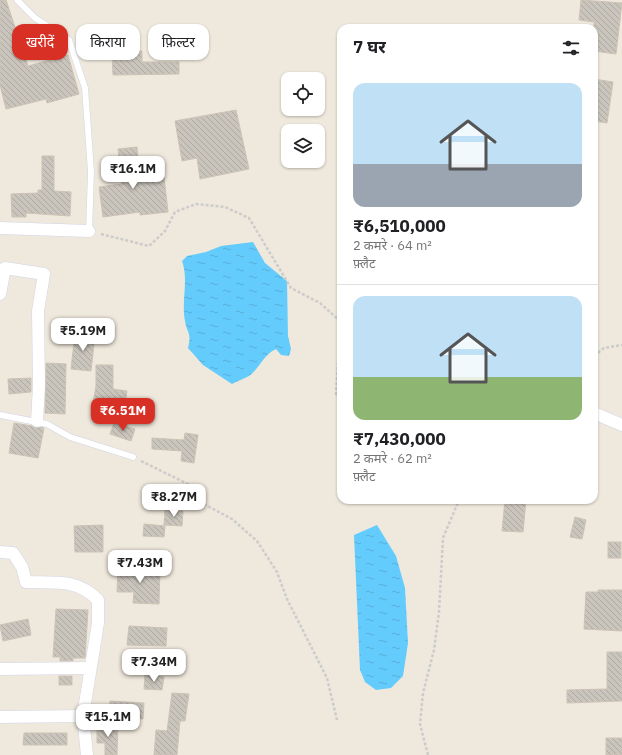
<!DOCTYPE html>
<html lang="hi">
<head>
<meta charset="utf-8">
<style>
  :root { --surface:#fff; --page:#f6f6f6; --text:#202124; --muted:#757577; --line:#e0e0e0; --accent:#d93025 }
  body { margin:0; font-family:"IBM Plex Sans","Noto Sans Devanagari",sans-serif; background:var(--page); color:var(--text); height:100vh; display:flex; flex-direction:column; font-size:15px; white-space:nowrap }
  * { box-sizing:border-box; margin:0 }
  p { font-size:13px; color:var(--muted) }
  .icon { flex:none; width:22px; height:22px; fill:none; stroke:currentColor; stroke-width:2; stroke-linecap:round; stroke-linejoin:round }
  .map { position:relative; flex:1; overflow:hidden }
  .panel { position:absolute; left:337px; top:24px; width:261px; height:480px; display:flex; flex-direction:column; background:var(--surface); border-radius:12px; box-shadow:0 1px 3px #0004 }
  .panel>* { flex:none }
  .banner { position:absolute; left:12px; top:24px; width:265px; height:36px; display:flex; gap:8px }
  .controls { position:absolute; left:281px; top:72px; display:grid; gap:8px }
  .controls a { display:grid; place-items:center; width:44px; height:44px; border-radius:8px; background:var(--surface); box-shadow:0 1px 3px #0004; font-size:20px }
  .price { position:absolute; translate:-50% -34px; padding:0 9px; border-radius:8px; background:#fff; color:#222; font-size:13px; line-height:26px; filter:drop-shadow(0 1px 2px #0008) }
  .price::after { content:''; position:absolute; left:50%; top:24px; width:12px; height:9px; margin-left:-6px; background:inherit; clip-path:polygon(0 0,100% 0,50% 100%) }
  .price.current { background:var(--accent); color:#fff }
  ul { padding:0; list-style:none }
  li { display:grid; align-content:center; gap:8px; height:212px; padding:0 16px }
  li+li { border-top:1px solid var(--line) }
  li span { display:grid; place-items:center; height:124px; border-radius:12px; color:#555 }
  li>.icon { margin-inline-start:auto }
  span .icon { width:72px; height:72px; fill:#fffc; stroke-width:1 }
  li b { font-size:17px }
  h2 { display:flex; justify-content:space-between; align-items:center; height:48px; padding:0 16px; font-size:17px }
  .tag { padding:0 14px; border-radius:12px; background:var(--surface); box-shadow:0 1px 3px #0004; font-size:14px; line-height:36px }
  .tag.current { background:var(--accent); color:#fff }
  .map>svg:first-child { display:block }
  .water { fill:url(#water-ripples) }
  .building { fill:url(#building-back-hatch); stroke:#cbc4b5 }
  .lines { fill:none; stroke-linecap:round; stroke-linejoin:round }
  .lane-casing { stroke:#d1d4e6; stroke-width:7 }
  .street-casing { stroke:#d1d4e6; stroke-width:13 }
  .path { stroke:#ccc; stroke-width:2.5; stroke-dasharray:3 2; stroke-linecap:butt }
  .lane { stroke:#fff; stroke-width:6 }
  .street { stroke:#fff; stroke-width:12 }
</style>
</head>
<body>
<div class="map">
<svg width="622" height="755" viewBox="0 0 622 755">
  <defs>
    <pattern id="water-ripples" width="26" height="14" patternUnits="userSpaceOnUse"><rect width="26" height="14" fill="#64ccfc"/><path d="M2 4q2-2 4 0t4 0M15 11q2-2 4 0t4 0" fill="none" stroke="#57afd8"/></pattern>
    <pattern id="building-back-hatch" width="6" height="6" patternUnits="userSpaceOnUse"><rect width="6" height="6" fill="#cac5bc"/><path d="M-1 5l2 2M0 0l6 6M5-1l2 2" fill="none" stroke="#aea9a2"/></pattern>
  </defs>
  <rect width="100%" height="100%" fill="#efe8dc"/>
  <!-- water -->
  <g class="water">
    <path d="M253 242 265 263 287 281 288 336 291 349 289 356 281 355 276 349C263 355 260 368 249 376 244 379 237 381 232 384L203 365 188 348C192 332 187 334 185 321 181 301 189 280 182 261L187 256 206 252 221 246Z"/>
    <path d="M377 525 396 556 405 588 408 643 403 676 391 688 376 690 365 682 360 670 354 535Z"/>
  </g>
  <!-- building -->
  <g class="building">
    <path d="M0 0H6L28 66 68 55 79 94 47 103 46 99 6 109 0 85Z"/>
    <path d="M581 0 622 3 616 54 594 51V22L579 20Z"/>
    <path d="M142 51V62H179V74L113 75 112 53Z"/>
    <path d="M594 79 613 82 607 123 594 121Z"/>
    <path d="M236 110 249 169 200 179 197 158 182 161 175 121Z"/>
    <path d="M137 147 140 180 164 177 168 212 140 215V212L103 217 99 187 122 184 118 149Z"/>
    <path d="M42 156H54V191L71 192 70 216 26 213V217H12L11 194 38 193V190H42Z"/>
    <path d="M75 333 95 335 91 371 71 369Z"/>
    <path d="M46 363 66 364 65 414 45 413Z"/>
    <path d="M96 365H113V389L127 391 124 413 92 408 96 386Z"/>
    <path d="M31 378V392L9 394 8 379Z"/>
    <path d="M14 423 44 428 38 458 9 453Z"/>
    <path d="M114 423 135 429 131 441 110 434Z"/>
    <path d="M185 433 198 435 194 463 181 461 182 451 152 449V438L184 440Z"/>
    <path d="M505 500H526L523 532 502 531Z"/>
    <path d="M165 510 183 511 182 526 164 525Z"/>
    <path d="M575 517 586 520 582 539 570 537Z"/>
    <path d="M144 524 165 526 164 537 143 536Z"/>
    <path d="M103 525V552H75L74 526Z"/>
    <rect x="608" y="542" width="13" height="16"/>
    <path d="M118 567 160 568 159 604 133 603 134 592H117Z"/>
    <path d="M598 590H622V631L584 629 586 592H598Z"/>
    <path d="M56 609 88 610 85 658H73V661H60V657H53Z"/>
    <path d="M28 619 31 635 3 641 0 625Z"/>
    <path d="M129 626 167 628 166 646 127 645Z"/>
    <path d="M607 652H622V701L567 703V690L607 689Z"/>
    <path d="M145 675 164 677 162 690 144 689Z"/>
    <rect x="59" y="676" width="13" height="9"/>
    <path d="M172 693 189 694 185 721H180L177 755H154L156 730 167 731Z"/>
    <path d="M110 701 144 703 143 719 109 717Z"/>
    <path d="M97 724H118L117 755H105V743H97Z"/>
    <path d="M24 733H67V745H23Z"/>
    <rect x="606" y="738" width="16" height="17"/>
  </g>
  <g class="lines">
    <defs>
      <g id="lane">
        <path d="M17 0 35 18 69 40 85 88 91 172 89 231"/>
        <path d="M0 415 47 424 70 437 133 457"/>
      </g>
      <g id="street">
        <path d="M0 228 89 231"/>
        <path d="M0 294 5 268 44 274 38 311 39 386 37 421"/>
        <path d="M594 413 622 425"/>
        <path d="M0 552 13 553 22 567 26 582C54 583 77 578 98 600V623L83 716 87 755"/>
        <path d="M0 669 90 668"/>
        <path d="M0 717 83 716"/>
      </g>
    </defs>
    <!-- lane casing -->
    <use href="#lane" class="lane-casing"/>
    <!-- street casing -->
    <use href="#street" class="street-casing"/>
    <!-- path -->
    <g class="path">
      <path d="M101 234 149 246 165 231 175 212 196 204 225 207 249 218 291 288 320 303 341 322"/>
      <path d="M594 356 604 348 622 345"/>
      <path d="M341 358 338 363 336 394 341 396"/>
      <path d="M141 461 196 488 200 502 232 519 257 541 277 572 287 599 327 678 337 720"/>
      <path d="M428 755 420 724 423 693 434 650 439 612 443 538 459 500"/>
    </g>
    <!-- lane -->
    <use href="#lane" class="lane"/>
    <!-- street -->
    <use href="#street" class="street"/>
  </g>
</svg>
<div class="controls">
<a><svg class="icon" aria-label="locate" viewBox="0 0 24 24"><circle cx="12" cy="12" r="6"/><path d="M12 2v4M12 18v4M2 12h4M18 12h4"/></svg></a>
<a><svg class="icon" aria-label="layers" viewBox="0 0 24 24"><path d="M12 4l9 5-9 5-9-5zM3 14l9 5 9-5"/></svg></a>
</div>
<b class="price" style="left:133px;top:190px">₹16.1M</b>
<b class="price" style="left:83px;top:352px">₹5.19M</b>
<b class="price current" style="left:123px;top:432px">₹6.51M</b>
<b class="price" style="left:174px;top:518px">₹8.27M</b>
<b class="price" style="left:140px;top:584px">₹7.43M</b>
<b class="price" style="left:154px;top:683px">₹7.34M</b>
<b class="price" style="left:108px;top:738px">₹15.1M</b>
<div class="banner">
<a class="tag current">खरीदें</a>
<a class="tag">किराया</a>
<a class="tag">फ़िल्टर</a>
</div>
<section class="panel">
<h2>7 घर<svg class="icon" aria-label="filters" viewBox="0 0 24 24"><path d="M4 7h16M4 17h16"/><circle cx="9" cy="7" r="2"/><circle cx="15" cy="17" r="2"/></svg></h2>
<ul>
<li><span style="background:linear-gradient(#bfe0f5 65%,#9aa5b1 0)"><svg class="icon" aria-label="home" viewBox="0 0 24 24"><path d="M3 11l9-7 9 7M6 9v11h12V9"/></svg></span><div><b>₹6,510,000</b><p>2 कमरे · 64 m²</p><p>फ़्लैट</p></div></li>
<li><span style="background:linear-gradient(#bfe0f5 65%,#8fb573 0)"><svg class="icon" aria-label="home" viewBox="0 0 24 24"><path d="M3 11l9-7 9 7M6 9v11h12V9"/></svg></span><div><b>₹7,430,000</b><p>2 कमरे · 62 m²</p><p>फ़्लैट</p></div></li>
</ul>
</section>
</div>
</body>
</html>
